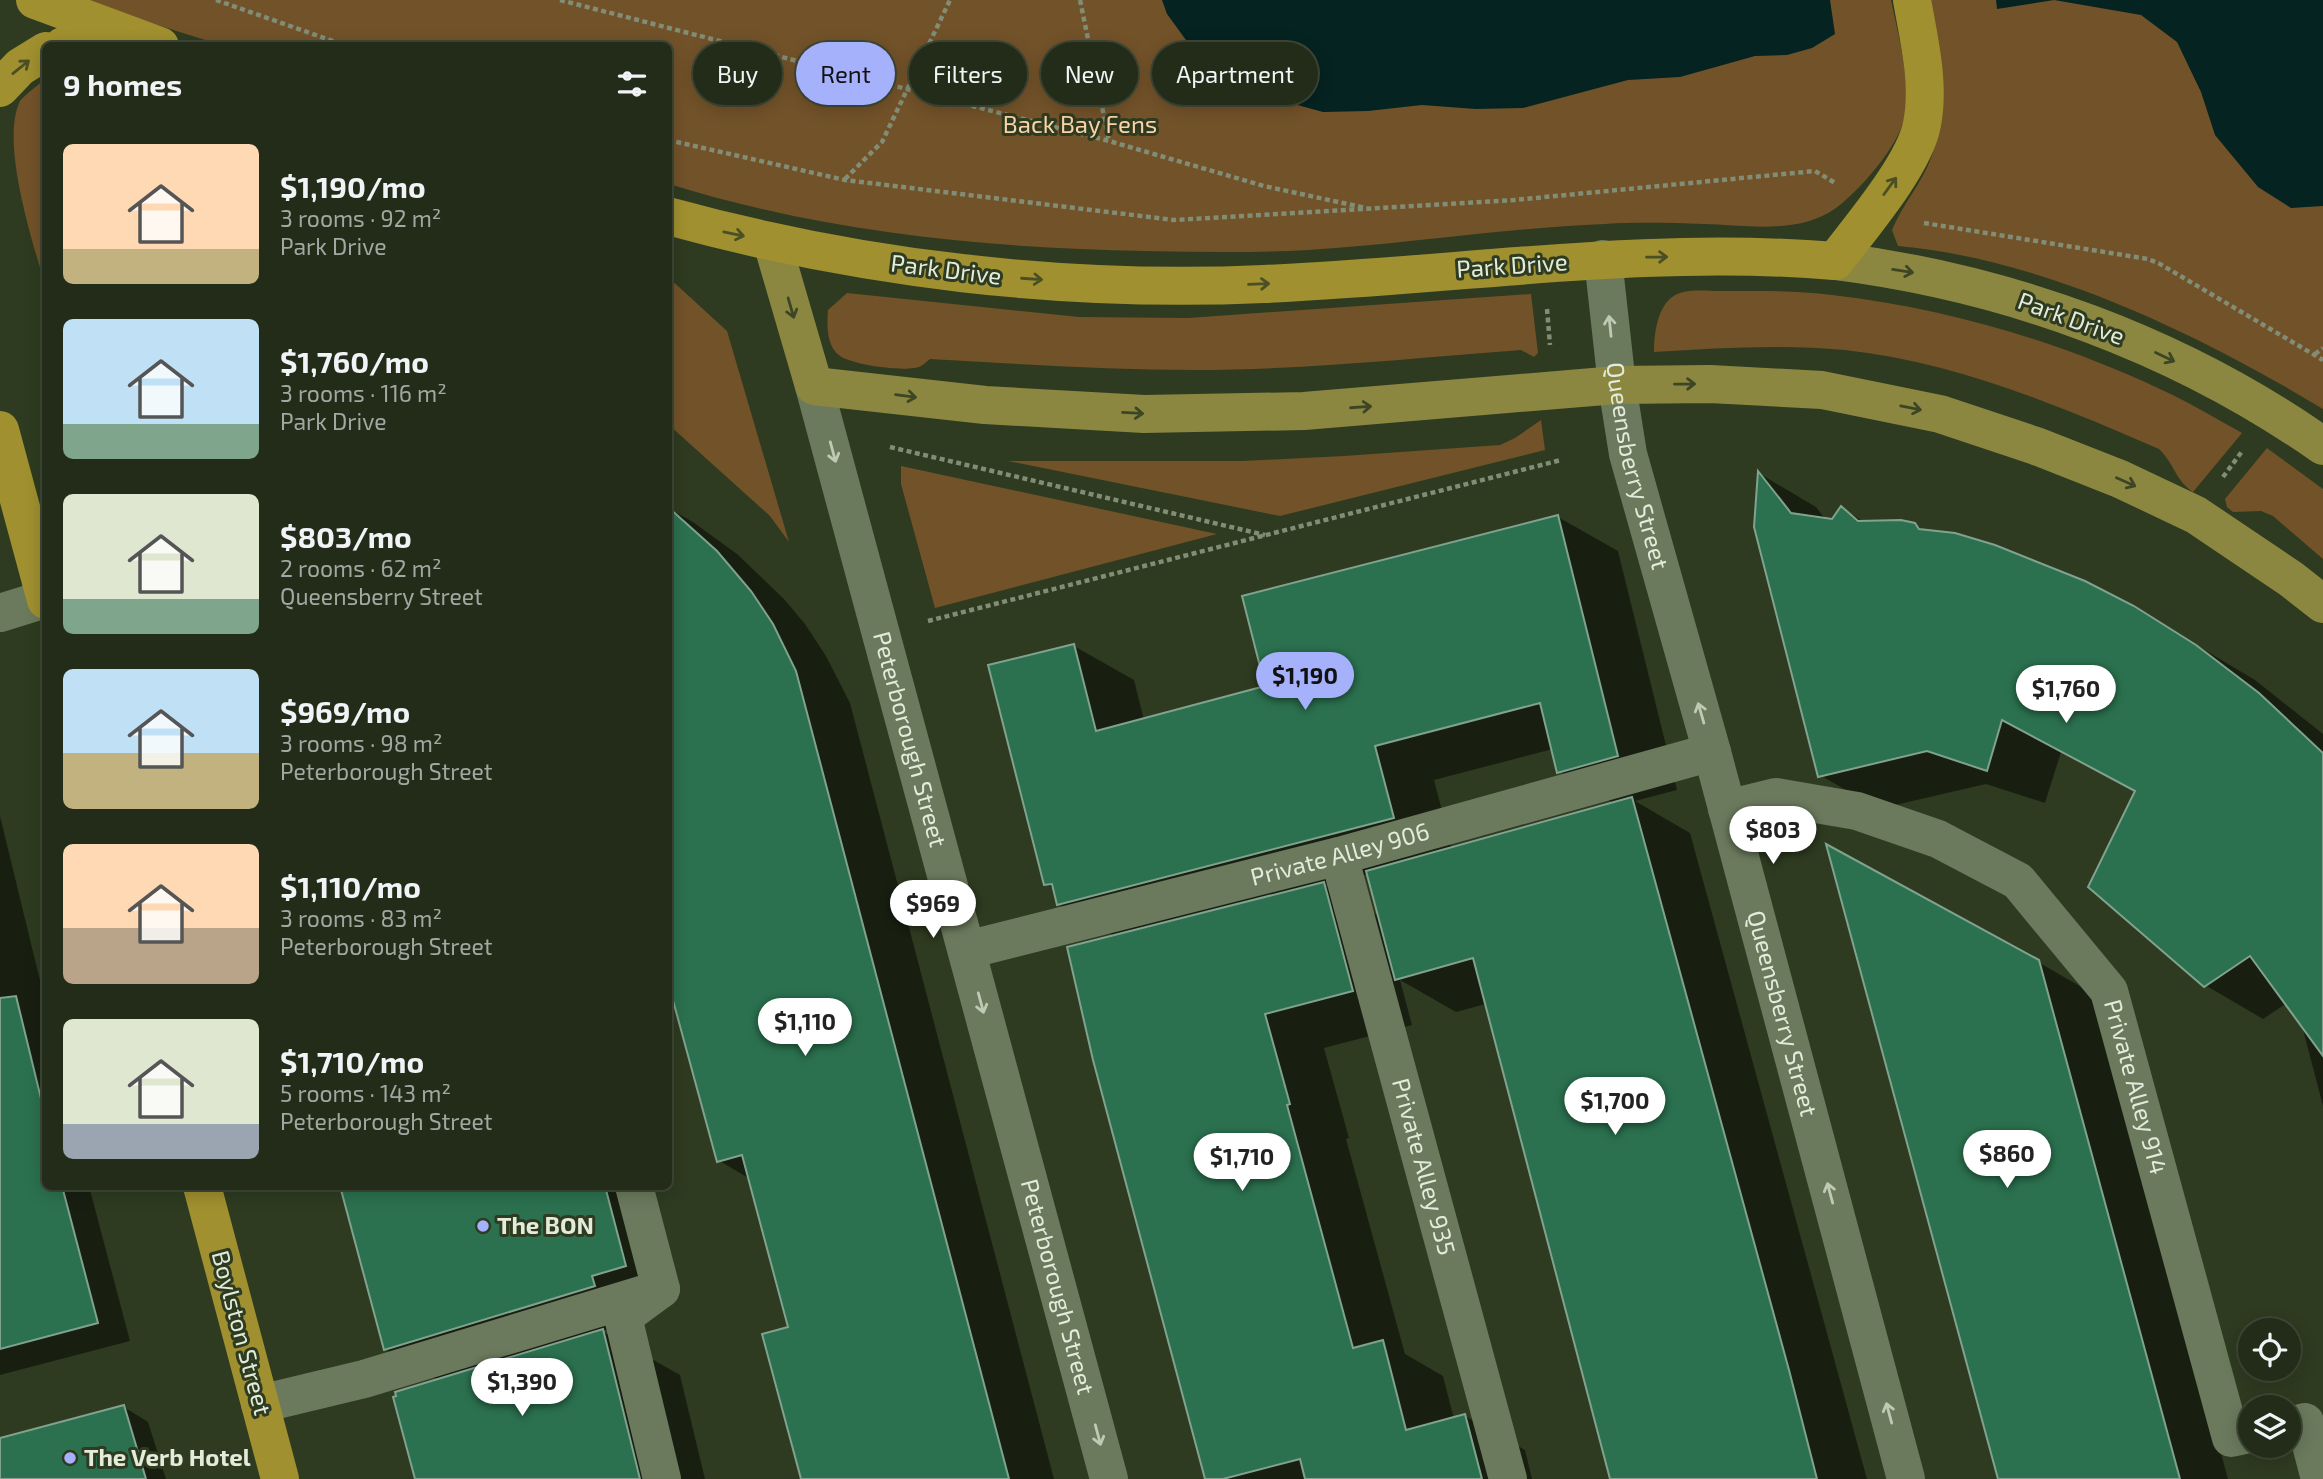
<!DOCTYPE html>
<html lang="en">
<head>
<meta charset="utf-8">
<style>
  :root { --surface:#222c18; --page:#2e3825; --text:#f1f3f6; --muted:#a2a7a2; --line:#3f4837; --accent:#a6b1fc }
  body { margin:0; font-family:"Exo 2",sans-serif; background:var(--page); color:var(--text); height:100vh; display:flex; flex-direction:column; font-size:26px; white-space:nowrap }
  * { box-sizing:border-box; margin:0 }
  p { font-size:23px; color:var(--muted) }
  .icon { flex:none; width:38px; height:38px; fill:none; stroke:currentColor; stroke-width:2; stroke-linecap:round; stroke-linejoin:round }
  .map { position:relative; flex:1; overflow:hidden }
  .details { position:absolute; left:42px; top:42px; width:630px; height:1148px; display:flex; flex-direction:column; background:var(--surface); border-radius:10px; box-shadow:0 4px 18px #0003,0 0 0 2px var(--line) }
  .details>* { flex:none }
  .hud { position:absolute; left:693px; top:42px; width:665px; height:63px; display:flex; gap:14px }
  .controls { position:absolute; left:2238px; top:1318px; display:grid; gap:14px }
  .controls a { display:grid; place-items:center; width:63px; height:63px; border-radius:50%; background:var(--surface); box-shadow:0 4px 18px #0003,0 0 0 2px var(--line); font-size:35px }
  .price { position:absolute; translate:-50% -60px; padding:0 16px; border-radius:24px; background:#fff; color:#222; font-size:23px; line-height:46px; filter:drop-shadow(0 2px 4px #0008) }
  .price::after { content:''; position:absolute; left:50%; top:42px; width:21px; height:16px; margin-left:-10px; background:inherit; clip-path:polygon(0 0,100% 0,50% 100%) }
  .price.selected { background:var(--accent); color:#111 }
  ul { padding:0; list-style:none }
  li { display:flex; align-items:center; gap:21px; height:175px; padding:0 21px }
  li span { display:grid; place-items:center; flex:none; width:196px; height:140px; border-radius:10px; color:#555 }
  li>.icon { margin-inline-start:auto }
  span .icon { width:84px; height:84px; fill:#fffc; stroke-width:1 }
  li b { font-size:30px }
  h2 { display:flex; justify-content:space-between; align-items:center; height:84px; padding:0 21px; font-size:30px }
  .pill { padding:0 24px; border-radius:32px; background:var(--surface); box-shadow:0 4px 18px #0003,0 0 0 2px var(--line); font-size:24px; line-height:63px }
  .pill.selected { background:var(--accent); color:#111 }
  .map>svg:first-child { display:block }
  .green { fill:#725229 }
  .water { fill:#052321 }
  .shadow { fill:#0007; fill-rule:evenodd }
  .building { fill:#2b714f; stroke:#80a28e; stroke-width:2 }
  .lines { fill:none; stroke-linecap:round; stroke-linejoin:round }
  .path { stroke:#828d76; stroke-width:4.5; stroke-dasharray:5 3.5; stroke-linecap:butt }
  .minor { stroke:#6b7a5d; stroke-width:38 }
  .major { stroke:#8b8741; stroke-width:38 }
  .highway { stroke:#a0902f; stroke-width:38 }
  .oneway { stroke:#4a5024 }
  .oneway2 { stroke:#3c4625 }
  .oneway3 { stroke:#bfcab5 }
  .poi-dot { fill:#a6b1fc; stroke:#2e3b20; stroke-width:2.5 }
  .labels { text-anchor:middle; stroke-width:6; stroke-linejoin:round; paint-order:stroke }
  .park-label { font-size:24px; fill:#fad3a7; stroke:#2e3b20 }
  .street-label { font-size:24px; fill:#e3ecdb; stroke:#2e3b20 }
  .poi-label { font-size:24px; font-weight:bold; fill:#e3ecdb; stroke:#2e3b20; text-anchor:start }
</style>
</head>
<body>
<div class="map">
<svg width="2323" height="1479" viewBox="0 0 2323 1479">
  <rect width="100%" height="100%" fill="#2e3b20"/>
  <!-- green -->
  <g class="green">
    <path d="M78 0H1891C1898 35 1912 84 1904 119 1898 147 1858 192 1836 208 1799 235 1746 225 1704 224 1672 223 1638 222 1605 224 1506 228 1407 244 1308 250 1254 253 1199 252 1145 251 983 248 823 232 669 184L668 46 221 45Z"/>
    <path d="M1929 0H2323V409C2199 334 2044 259 1898 246L1892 230C1902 205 1922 183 1931 158 1945 123 1932 40 1929 0Z"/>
    <path d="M45 79V285C32 239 0 142 20 101 27 93 37 86 45 79Z"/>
    <path d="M668 277 727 331 789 542 770 516 669 425Z"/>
    <path d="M1720 291C1757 291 1795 290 1832 295 1946 308 2058 341 2162 390 2189 402 2215 418 2242 433L2193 492C2175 480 2174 463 2159 449 2058 405 1955 362 1845 350 1781 344 1718 348 1654 352 1654 332 1658 300 1680 293 1692 289 1708 291 1720 291Z"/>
    <path d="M847 293 1079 317 1188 318 1531 294 1538 353 1534 357 1521 350C1413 358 1305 370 1196 370 1107 370 1019 364 930 359 927 361 925 364 921 366 908 373 853 365 840 356 826 346 827 325 828 310Z"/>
    <path d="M1541 420 1545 450 1280 516 1008 461H1242L1344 456 1500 445 1515 438Z"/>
    <path d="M2267 448 2323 489V559L2273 516 2261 511 2233 512 2227 507 2225 499Z"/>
    <path d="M901 466 1217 534 935 608 901 484Z"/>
  </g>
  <!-- water -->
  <g class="water">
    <path d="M1162 0H1830L1835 34 1812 48 1787 55 1755 56 1680 77 1628 80 1523 108 1476 109 1422 105 1368 111 1323 112 1279 100 1194 51 1167 14Z"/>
    <path d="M1996 0H2323V206L2291 208 2258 187 2215 135 2201 92 2177 42 2141 15 2054 0 1997 9Z"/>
  </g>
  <!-- shadow -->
  <g class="shadow">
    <path d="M1760 474 1816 507 1826 520 1833 521 1841 508 1866 523 1914 524 1926 531 2134 608 2255 680 2323 734V1106L2301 1022 2287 1003 2263 1019 2205 985 2136 792 2061 752 2045 803 1986 784 1878 809 1820 775Z"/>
    <path d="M668 508 693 522 737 554 784 599 805 624 826 656 850 703 1054 1479H802L790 1328 750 1179 718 1160Z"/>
    <path d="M1558 517 1618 551 1677 790 1635 801 1690 833 1867 1479H1612L1486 1004 1456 1012 1400 980 1412 1025 1324 1048 1349 1138 1346 1139 1405 1354 1443 1376 1454 1419 1465 1416 1525 1450 1532 1479H1207L1116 937 1058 904 1055 889 1046 884 1074 646 1134 680 1144 720 1267 688ZM1553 749 1559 771 1615 804 1452 849 1434 780ZM1368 874 1380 917 1325 885Z"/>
    <path d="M0 816 46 1005V1186H89L130 1341 0 1375Z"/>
    <path d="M2038 962 2097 996 2228 1479H2000Z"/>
    <path d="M342 1186H650L679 1297 645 1307 647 1317 602 1331 680 1375 705 1479H417L440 1381 385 1349Z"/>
    <path d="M124 1407 148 1422 166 1479H0V1439Z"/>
  </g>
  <!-- building -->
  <g class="building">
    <path d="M1758 471 1791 513 1832 519 1841 506 1858 521 1901 520 1915 523 1919 529 1955 533 1995 545 2085 581 2134 606 2196 645 2259 693 2323 753V1056L2250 956 2204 987 2088 887 2135 791 2002 720 1987 771 1927 751 1818 777 1754 527Z"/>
    <path d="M668 507 717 551 751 591 773 624 796 671 1009 1479H801L762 1334 788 1327 742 1155 717 1162 668 982Z"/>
    <path d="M1558 515 1618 756 1557 773 1540 703 1375 746 1394 818 1057 905 1052 884 1044 885 988 665 1074 644 1096 731 1265 686 1242 596Z"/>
    <path d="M1632 797 1789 1370 1817 1479H1610L1473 958 1395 980 1366 871Z"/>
    <path d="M1826 844 2039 960 2180 1479H1998Z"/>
    <path d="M1324 882 1353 991 1265 1014 1290 1104 1287 1105 1353 1348 1383 1340 1406 1430 1465 1414 1482 1479H1305L1300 1459 1223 1479H1205L1093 1060 1067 947Z"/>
    <path d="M16 996 46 1119V1186H62L98 1323 0 1349V998Z"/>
    <path d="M340 1186H605L626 1266 592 1276 595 1286 384 1350Z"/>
    <path d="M603 1329 640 1479H415L393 1397 396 1396 395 1392Z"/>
    <path d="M124 1405 146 1479H0V1438Z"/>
  </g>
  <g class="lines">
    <!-- path -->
    <g class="path">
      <path d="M216 0 347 46"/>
      <path d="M560 0 1109 141 1264 186 1366 208"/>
      <path d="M1080 0 1109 141"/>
      <path d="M668 140 845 180 1174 220 1514 200 1815 171 1837 184"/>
      <path d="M845 179 882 142 950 0"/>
      <path d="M1924 223 2148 259 2160 264 2323 360"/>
      <path d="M1547 309 1550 345"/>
      <path d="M2315 354 2323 348"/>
      <path d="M890 447 1265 535"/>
      <path d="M2223 477 2243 450"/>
      <path d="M928 621 1561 460"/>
    </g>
    <!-- minor -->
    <g class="minor">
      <path id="s1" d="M1603 259 1617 385 1628 454 1712 752 1906 1479"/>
      <path id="s2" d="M814 386 1109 1479"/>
      <path d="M0 613 45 599"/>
      <path id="s3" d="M1727 809 1776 797 1857 811 1938 839 2018 881 2109 991 2231 1438 2250 1434"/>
      <path id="s4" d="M1339 856 1508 1479"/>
      <path id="s5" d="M967 950 1339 856 1712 752"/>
      <path d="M634 1186 661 1289 623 1317 662 1479"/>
      <path d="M260 1404 364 1379 661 1289"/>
      <path d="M2289 1426 2305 1422 2320 1479"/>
    </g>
    <!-- major -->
    <g class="major">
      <path d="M772 242 814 386 985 405 1144 414 1304 411 1617 385 1710 384 1822 390 1940 414 2036 446 2120 479 2196 515 2291 579 2323 604"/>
      <path d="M1835 261C2009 283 2179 345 2323 446"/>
    </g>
    <!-- highway -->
    <g class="highway">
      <path d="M35 0 160 46"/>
      <path d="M63 46 84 41H126"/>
      <path d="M0 88 20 67 46 51"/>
      <path d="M668 216C861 269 1064 293 1264 284 1455 276 1644 245 1835 261 1861 227 1915 164 1922 124 1930 84 1919 40 1912 0"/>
      <path d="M0 430 46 600"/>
      <path d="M202 1186 280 1479"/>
    </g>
  </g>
  <!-- one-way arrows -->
  <defs><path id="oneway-shaft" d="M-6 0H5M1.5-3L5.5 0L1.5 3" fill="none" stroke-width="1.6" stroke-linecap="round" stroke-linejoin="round" transform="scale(1.75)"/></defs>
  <g class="oneway">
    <use href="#oneway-shaft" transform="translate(21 67) rotate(-39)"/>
    <use href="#oneway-shaft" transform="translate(1890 186) rotate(-54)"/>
    <use href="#oneway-shaft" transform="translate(734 234) rotate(12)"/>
    <use href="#oneway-shaft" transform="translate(1657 257) rotate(-1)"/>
    <use href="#oneway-shaft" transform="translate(1032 279) rotate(4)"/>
    <use href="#oneway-shaft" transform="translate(1259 284) rotate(-2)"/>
  </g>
  <g class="oneway2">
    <use href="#oneway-shaft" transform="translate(1903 271) rotate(9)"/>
    <use href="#oneway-shaft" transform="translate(791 308) rotate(74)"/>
    <use href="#oneway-shaft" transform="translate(2165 357) rotate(25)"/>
    <use href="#oneway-shaft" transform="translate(1685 384) rotate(-1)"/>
    <use href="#oneway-shaft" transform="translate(906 396) rotate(7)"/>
    <use href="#oneway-shaft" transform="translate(1361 407) rotate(-4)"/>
    <use href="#oneway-shaft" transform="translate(1911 408) rotate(11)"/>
    <use href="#oneway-shaft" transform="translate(1133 413) rotate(3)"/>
    <use href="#oneway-shaft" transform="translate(2126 482) rotate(24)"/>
  </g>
  <g class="oneway3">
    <use href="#oneway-shaft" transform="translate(1610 326) rotate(-96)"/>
    <use href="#oneway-shaft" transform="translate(833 452) rotate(75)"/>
    <use href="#oneway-shaft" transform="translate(1701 713) rotate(-106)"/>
    <use href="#oneway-shaft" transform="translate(981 1003) rotate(75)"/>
    <use href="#oneway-shaft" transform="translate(1830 1193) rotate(-105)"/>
    <use href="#oneway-shaft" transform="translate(1889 1413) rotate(-105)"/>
    <use href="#oneway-shaft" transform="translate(1098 1435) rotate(75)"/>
  </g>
  <!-- markers -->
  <g class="poi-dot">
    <circle cx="483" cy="1226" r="7"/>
    <circle cx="70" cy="1458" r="7"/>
  </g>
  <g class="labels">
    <!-- park labels -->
    <g class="park-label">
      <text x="1080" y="133">Back Bay Fens</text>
    </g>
    <!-- street labels -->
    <g class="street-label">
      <text transform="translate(1512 266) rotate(-4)" y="8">Park Drive</text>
      <text transform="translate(946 270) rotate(7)" y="8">Park Drive</text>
      <text transform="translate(2071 319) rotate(20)" y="8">Park Drive</text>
      <text dy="8" stroke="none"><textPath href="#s1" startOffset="210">Queensberry Street</textPath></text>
      <text dy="8" stroke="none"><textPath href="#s2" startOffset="366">Peterborough Street</textPath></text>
      <text dy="8" stroke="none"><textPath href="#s5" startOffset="385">Private Alley 906</textPath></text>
      <text dy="8" stroke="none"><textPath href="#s1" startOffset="777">Queensberry Street</textPath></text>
      <text dy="8" stroke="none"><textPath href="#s3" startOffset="551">Private Alley 914</textPath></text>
      <text dy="8" stroke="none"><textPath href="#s4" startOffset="322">Private Alley 935</textPath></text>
      <text dy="8" stroke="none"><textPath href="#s2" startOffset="933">Peterborough Street</textPath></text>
      <text transform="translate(241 1333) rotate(75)" y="8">Boylston Street</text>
    </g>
    <!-- poi labels -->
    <g class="poi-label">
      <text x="497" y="1234">The BON</text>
      <text x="84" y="1466">The Verb Hotel</text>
    </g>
  </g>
</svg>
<div class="controls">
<a><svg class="icon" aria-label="locate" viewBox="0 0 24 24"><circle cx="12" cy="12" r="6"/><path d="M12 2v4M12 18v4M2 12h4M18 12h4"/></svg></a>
<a><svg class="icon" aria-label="layers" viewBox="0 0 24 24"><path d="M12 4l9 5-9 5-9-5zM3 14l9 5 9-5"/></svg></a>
</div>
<b class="price selected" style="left:1305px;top:712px">$1,190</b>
<b class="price" style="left:2066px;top:725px">$1,760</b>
<b class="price" style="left:1773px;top:866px">$803</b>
<b class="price" style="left:933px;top:940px">$969</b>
<b class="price" style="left:805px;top:1058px">$1,110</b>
<b class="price" style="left:1615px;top:1137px">$1,700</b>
<b class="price" style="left:2007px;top:1190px">$860</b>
<b class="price" style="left:1242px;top:1193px">$1,710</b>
<b class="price" style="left:522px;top:1418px">$1,390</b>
<div class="hud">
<a class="pill">Buy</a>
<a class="pill selected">Rent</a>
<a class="pill">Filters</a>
<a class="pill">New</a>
<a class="pill">Apartment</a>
</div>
<section class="details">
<h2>9 homes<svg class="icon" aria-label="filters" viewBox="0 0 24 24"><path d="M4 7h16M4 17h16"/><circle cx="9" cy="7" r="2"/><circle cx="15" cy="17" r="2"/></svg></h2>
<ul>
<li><span style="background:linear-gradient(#ffd9b3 75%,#c2b280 0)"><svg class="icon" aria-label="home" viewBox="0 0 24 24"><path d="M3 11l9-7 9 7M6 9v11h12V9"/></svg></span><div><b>$1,190/mo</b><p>3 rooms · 92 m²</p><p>Park Drive</p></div></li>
<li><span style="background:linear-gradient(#bfe0f5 75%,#7fa58c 0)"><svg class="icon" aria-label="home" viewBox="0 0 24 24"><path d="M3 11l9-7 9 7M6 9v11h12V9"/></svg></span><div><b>$1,760/mo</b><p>3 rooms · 116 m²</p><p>Park Drive</p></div></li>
<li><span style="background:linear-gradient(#dfe7d0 75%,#7fa58c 0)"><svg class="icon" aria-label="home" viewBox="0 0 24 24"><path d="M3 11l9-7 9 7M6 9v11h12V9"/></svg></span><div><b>$803/mo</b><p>2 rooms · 62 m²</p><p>Queensberry Street</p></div></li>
<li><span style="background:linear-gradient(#bfe0f5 60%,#c2b280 0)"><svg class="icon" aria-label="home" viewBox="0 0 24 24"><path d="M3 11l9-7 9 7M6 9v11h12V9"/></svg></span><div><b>$969/mo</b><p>3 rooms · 98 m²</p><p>Peterborough Street</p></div></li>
<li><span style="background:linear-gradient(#ffd9b3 60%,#b9a48a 0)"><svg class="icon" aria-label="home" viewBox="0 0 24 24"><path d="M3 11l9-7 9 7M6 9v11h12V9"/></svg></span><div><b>$1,110/mo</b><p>3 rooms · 83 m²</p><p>Peterborough Street</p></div></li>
<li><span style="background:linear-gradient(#dfe7d0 75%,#9aa5b1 0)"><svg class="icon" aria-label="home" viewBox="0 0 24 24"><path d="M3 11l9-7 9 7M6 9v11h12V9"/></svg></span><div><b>$1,710/mo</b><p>5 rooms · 143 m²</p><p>Peterborough Street</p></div></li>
</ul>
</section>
</div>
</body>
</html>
